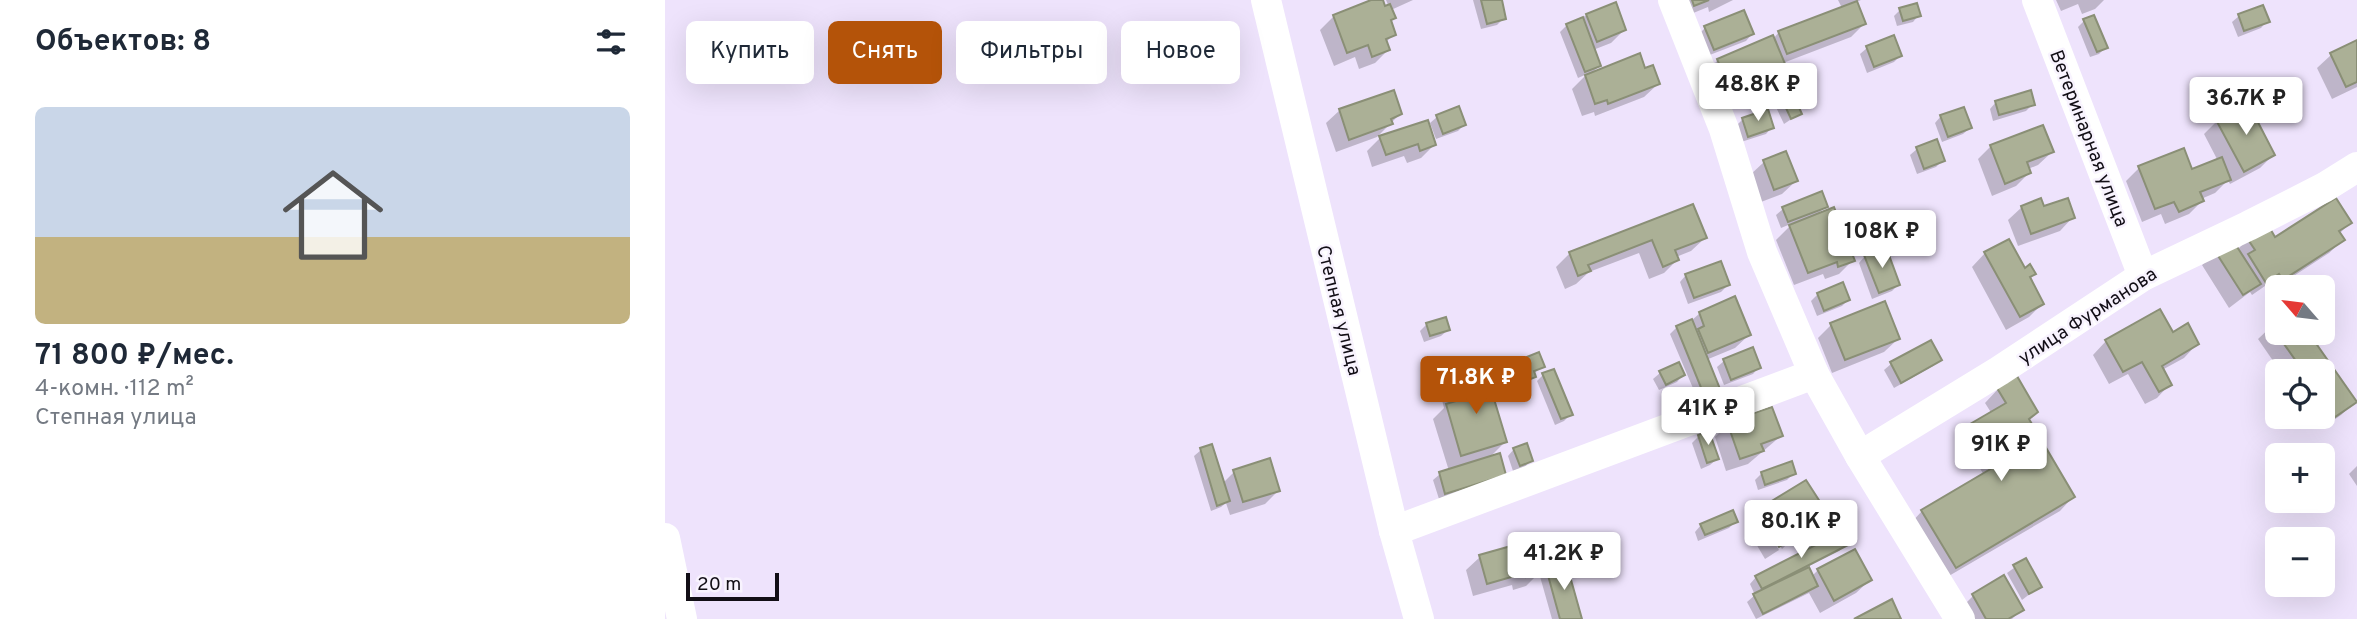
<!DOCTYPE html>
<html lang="ru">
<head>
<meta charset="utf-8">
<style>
  :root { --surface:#fff; --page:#f6f6f7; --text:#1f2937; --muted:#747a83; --accent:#b45309 }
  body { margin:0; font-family:Overpass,sans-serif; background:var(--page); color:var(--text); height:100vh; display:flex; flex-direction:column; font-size:26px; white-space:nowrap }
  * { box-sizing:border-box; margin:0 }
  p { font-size:23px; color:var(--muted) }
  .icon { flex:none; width:38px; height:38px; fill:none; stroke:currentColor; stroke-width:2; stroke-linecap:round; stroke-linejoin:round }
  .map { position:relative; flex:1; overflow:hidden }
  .sheet { display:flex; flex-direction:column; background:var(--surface); width:665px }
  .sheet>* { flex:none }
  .banner { position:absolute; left:21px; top:21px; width:665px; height:63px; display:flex; gap:14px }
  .needle { width:46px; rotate:298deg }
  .controls { position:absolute; left:1600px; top:275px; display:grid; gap:14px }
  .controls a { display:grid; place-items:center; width:70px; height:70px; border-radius:10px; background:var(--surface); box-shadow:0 7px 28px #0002; font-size:35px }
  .scale { position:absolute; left:21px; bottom:18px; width:93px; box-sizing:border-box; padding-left:7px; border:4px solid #120e16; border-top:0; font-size:19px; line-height:24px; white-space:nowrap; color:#120e16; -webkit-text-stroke:5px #f8f3fe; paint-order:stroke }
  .price { position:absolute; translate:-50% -60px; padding:0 16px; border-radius:7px; background:#fff; color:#222; font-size:23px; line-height:46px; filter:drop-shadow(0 2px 4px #0008) }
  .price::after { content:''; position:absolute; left:50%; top:42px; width:21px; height:16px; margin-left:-10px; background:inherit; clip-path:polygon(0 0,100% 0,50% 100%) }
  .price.current { background:var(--accent); color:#fff }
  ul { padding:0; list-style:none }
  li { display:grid; align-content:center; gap:14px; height:371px; padding:0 35px }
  li span { display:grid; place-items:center; height:217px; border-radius:10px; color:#555 }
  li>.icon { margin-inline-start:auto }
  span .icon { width:126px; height:126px; fill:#fffc; stroke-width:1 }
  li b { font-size:30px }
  h2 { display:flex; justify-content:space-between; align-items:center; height:84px; padding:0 35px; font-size:30px }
  .tag { padding:0 24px; border-radius:10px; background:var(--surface); box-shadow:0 7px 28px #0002; font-size:24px; line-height:63px }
  .tag.current { background:var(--accent); color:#fff }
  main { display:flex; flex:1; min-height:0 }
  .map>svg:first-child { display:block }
  .shadow { fill:#0003 }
  .building { fill:#abb096; stroke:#8a8f76; stroke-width:2 }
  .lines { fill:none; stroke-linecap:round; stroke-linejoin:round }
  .street { stroke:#fff; stroke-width:30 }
  .labels { text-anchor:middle; stroke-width:5; stroke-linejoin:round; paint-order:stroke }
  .street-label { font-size:19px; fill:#120e16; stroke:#f8f3fe }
</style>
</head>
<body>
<main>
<section class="sheet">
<h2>Объектов: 8<svg class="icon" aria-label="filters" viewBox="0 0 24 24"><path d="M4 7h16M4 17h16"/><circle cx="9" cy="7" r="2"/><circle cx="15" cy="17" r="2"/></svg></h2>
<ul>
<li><span style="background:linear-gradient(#c9d6e8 60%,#c2b280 0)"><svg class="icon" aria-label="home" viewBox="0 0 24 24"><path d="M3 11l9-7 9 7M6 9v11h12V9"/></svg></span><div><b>71 800 ₽/мес.</b><p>4-комн. · 112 m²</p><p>Степная улица</p></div></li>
</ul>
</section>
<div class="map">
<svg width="1692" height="619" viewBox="0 0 1692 619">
  <rect width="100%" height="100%" fill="#eee3fc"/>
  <!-- shadow -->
  <g class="shadow">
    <path d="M711 0H716L719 8 724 7 721 0H748L726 10 729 18 724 22 729 34 720 43 723 50 710 63 694 69 690 57 669 66 655 30 669 16Z"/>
    <path d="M808 0H835L839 18 832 25 816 29Z"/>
    <path d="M1008 0H1068L1044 12 1043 7 1016 18Z"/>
    <path d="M1173 0H1196L1191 2 1199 24 1186 37 1118 63 1121 70 1108 84 1089 92 1086 84 1050 100 1039 74 1053 60 1108 39 1114 32 1177 8Z"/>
    <path d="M1391 0H1439L1430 9 1417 14 1413 4 1396 11Z"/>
    <path d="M1235 10 1254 15 1248 22 1232 26 1229 16Z"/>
    <path d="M922 15 959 30 946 43 928 50 934 66 926 74 979 71 993 84 979 97 930 116 929 112 917 116 907 89 922 74 913 78 895 32 902 25Z"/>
    <path d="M1574 16 1602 21 1596 28 1573 37 1567 22Z"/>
    <path d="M1419 21 1441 47 1434 54 1425 57 1413 27Z"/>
    <path d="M1040 28 1087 34 1081 41 1042 56 1034 34Z"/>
    <path d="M1228 37 1235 56 1229 62 1202 73 1195 54 1202 48Z"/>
    <path d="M1692 42V87L1667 99 1652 68 1666 55Z"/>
    <path d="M1116 97 1134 114 1119 124 1109 103Z"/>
    <path d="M1331 102 1368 104 1361 111 1328 121 1325 109Z"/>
    <path d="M675 110 735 114 712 137 671 152 661 123Z"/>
    <path d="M1276 116 1305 128 1298 134 1277 142 1270 123Z"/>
    <path d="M772 117 799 125 793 131 771 139 765 123Z"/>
    <path d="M1078 119 1107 127 1101 134 1076 142 1071 126Z"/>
    <path d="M1552 121 1608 155 1595 168 1565 184 1563 180 1550 193 1536 199 1537 201 1524 214 1500 224 1496 214 1477 222 1461 181 1474 168 1526 171 1553 161 1539 134Z"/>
    <path d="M715 138 769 145 756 158 742 163 739 156 707 167 702 151Z"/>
    <path d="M1326 146 1387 152 1373 165 1363 169 1364 173 1351 186 1327 196 1313 159Z"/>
    <path d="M1252 149 1278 160 1271 167 1252 174 1245 155Z"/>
    <path d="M1099 162 1131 181 1117 194 1096 202 1085 175Z"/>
    <path d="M1027 206 1040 238 1026 251 1011 257 1012 260 999 273 984 279 974 253 924 272 911 284 900 289 891 267 905 253Z"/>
    <path d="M1161 206 1151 216 1188 260 1174 274 1160 279 1158 274 1129 285 1111 240 1128 223 1116 228 1111 215 1118 209Z"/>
    <path d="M1357 207 1378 208 1408 217 1395 231 1353 246 1343 220Z"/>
    <path d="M1685 223 1674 234 1678 240 1664 253 1604 292 1600 286 1587 295 1585 292 1564 308 1537 265 1551 252 1572 250 1583 239H1610Z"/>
    <path d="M1320 253 1368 274 1364 279 1377 304 1364 317 1341 330 1307 267Z"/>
    <path d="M1200 256 1233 285 1227 291 1207 299 1194 263Z"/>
    <path d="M1021 275 1063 285 1056 292 1023 304 1015 282Z"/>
    <path d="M1153 294 1183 300 1177 306 1152 316 1146 301Z"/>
    <path d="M1035 313 1084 335 1070 348 1041 360 1053 388 1046 395 1033 400 1005 334 1012 327 1026 321Z"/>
    <path d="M1612 321V332H1641L1690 402 1676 415 1656 429 1648 416H1657V371H1615L1593 339Z"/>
    <path d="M762 324 783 330 776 336 759 342 755 331Z"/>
    <path d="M1166 325 1233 339 1219 352 1167 373 1153 338Z"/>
    <path d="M1507 334 1532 344 1519 358 1497 370 1505 384 1492 398 1480 404 1463 374 1444 384 1428 355 1441 341Z"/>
    <path d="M1087 349 1094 367 1088 374 1059 385 1052 367 1059 361Z"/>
    <path d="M873 354 878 366 868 374 869 377 862 383 833 395 830 386 825 391 840 442 823 459 840 474 774 499 768 480 775 474 784 471 768 419 779 408 777 400 790 386 828 375 832 371Z"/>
    <path d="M1275 360 1268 366 1229 388 1219 370 1226 364Z"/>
    <path d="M1013 364 1018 375 1012 382 994 390 988 379 995 373Z"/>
    <path d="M878 375 906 414 899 421 890 425 872 381Z"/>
    <path d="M1333 389 1371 412 1363 421 1408 497 1395 511 1277 580 1244 525 1257 511 1319 475 1308 457 1304 459 1300 452 1297 454 1294 450 1297 447 1293 439 1306 426 1327 414 1320 403Z"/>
    <path d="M1063 424 1116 436 1083 464 1061 471 1050 437Z"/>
    <path d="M1043 433 1052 459 1045 465 1036 469 1027 443 1033 437Z"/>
    <path d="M849 449 866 460 860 467 848 471 843 456Z"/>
    <path d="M536 450 558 483 569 472 613 491 600 504 565 515 561 503 556 507 546 511 529 456Z"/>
    <path d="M1692 466V486L1684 474Z"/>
    <path d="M1097 473H1129L1122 480 1093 490 1090 480Z"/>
    <path d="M1141 482 1158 510 1145 524 1133 531 1134 533 1117 549 1096 513H1092Z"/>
    <path d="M1092 513 1114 550 1100 559 1080 525Z"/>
    <path d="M1071 521 1064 528 1033 541 1030 532 1036 525Z"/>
    <path d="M1181 544 1174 551 1142 567 1146 577 1153 570 1205 580 1191 593 1155 613 1144 593 1091 619 1082 602 1090 595 1085 584 1091 577Z"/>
    <path d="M869 554 875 576 881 569 916 619H887L874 573 861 586 848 590 847 585 808 596 801 570 815 557 855 558Z"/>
    <path d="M1360 560 1375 586 1357 600 1342 573Z"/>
    <path d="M1308 596 1357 609 1347 619H1301L1295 609Z"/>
  </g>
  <!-- building -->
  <g class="building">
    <path d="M706 0H718L720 6 725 4 731 18 726 20 731 35 721 39 725 50 707 57 703 45 682 53 668 15Z"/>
    <path d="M816 0H837L841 19 822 24Z"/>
    <path d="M1027 0H1044L1029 6Z"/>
    <path d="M1192 1 1201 24 1122 54 1113 31Z"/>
    <path d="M951 2 961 30 932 42 921 14Z"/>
    <path d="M1252 3 1256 16 1238 21 1234 8Z"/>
    <path d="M1598 5 1605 22 1579 31 1573 14Z"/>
    <path d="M1079 10 1089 34 1049 50 1039 26Z"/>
    <path d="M1429 15 1443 48 1432 52 1418 19Z"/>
    <path d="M918 17 936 66 920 72 901 24Z"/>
    <path d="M1108 35 1123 71 1103 80 1100 72 1064 88 1052 59Z"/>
    <path d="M1229 35 1237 56 1209 67 1201 46Z"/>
    <path d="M1692 40V82L1681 87 1665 53Z"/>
    <path d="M975 53 980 68 988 65 995 84 943 104 942 100 930 104 920 75Z"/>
    <path d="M729 90 737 114 726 119 728 124 684 140 674 109Z"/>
    <path d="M1126 90 1137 114 1126 119 1115 95Z"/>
    <path d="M1366 90 1370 105 1334 115 1330 101Z"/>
    <path d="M1583 103 1610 155 1579 172 1551 120Z"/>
    <path d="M794 106 801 125 778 134 771 115Z"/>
    <path d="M1299 107 1307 128 1283 137 1275 115Z"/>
    <path d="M1103 109 1109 128 1083 137 1077 118Z"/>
    <path d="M763 120 771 145 755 151 753 144 721 155 714 136Z"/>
    <path d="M1378 125 1389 152 1362 162 1366 173 1340 184 1325 145Z"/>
    <path d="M1272 139 1280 161 1259 169 1251 147Z"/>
    <path d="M1519 148 1527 169 1557 157 1566 180 1535 192 1539 201 1514 212 1509 202 1490 209 1473 166Z"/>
    <path d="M1121 151 1133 181 1109 190 1098 160Z"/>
    <path d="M1157 191 1163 207 1123 222 1117 207Z"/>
    <path d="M1376 198 1379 206 1403 198 1410 218 1366 234 1356 206Z"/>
    <path d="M1671 198 1687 223 1674 231 1680 240 1618 280 1614 274 1601 283 1583 254 1590 250 1582 238 1603 225 1610 237Z"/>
    <path d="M1028 204 1042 238 1010 250 1014 260 998 267 987 240 923 265 926 271 913 276 904 252Z"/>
    <path d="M1169 207 1190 261 1173 267 1172 262 1143 273 1124 225Z"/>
    <path d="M1344 239 1360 268 1365 264 1371 274 1365 277 1379 304 1355 317 1319 252Z"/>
    <path d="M1567 239 1596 284 1578 295 1550 251Z"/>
    <path d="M1221 247 1235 285 1214 293 1199 255Z"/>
    <path d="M1056 261 1065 285 1029 298 1020 274Z"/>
    <path d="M1178 282 1185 300 1159 311 1152 293Z"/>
    <path d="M1070 296 1086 335 1043 353 1033 329 1039 326 1034 312Z"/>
    <path d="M1220 301 1235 339 1180 360 1165 323Z"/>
    <path d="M1495 309 1508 332 1523 323 1534 344 1497 366 1507 385 1494 392 1477 362 1458 372 1440 340Z"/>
    <path d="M781 317 785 330 765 336 761 323Z"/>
    <path d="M1027 319 1055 389 1039 395 1011 326Z"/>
    <path d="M1612 319V332H1643L1692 402 1670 417 1657 398V371H1638L1605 324Z"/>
    <path d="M1266 340 1277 360 1236 383 1225 362Z"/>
    <path d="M1088 347 1096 368 1066 380 1058 359Z"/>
    <path d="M874 352 880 367 869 371 871 377 839 389 832 369Z"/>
    <path d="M1014 362 1020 375 1001 385 994 371Z"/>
    <path d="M889 369 908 415 896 419 877 373Z"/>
    <path d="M827 373 831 387 826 389 842 442 796 456 781 404 794 400 789 385Z"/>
    <path d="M1352 376 1373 412 1364 419 1410 497 1291 568 1256 510 1334 464 1322 445 1318 447 1314 440 1311 442 1306 435 1310 433 1305 424 1341 403 1332 388Z"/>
    <path d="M1107 407 1118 436 1096 444 1099 451 1075 459 1062 422Z"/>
    <path d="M1044 431 1054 459 1042 463 1033 435Z"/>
    <path d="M862 443 868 461 855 466 848 448Z"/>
    <path d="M547 444 565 501 552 506 535 448Z"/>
    <path d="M835 453 841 475 780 494 774 472Z"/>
    <path d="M605 458 615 491 578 502 568 470Z"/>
    <path d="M1127 461 1131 474 1100 485 1096 472Z"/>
    <path d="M1141 480 1161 511 1133 528 1136 534 1114 547 1092 510Z"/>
    <path d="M1068 510 1073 522 1040 535 1035 524Z"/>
    <path d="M1176 532 1183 545 1097 589 1090 576Z"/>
    <path d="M853 544 857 556 870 552 876 573 861 577 860 573 822 584 814 555Z"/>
    <path d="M1190 549 1207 580 1169 601 1152 569Z"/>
    <path d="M1361 558 1377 587 1364 594 1348 565Z"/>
    <path d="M901 562 917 619H895L881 568Z"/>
    <path d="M1144 567 1153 586 1098 614 1088 594Z"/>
    <path d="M1339 575 1359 610 1343 619H1321L1307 594Z"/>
    <path d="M1227 599 1236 619H1189Z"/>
  </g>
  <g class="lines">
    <!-- street -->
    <g class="street">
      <path d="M601 0 729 531 754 619"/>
      <path d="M1008 0 1059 129 1097 252 1149 374 1195 456 1295 619"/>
      <path d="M1372 0 1478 276"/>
      <path d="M1195 456 1334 371 1478 276 1583 226 1660 187 1692 167"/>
      <path d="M729 531 1149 374"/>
      <path d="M0 538 17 619"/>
    </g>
  </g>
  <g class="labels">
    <!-- street labels -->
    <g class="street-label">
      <text transform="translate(1425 138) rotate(69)" y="7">Ветеринарная улица</text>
      <text transform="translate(675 310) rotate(76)" y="7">Степная улица</text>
      <text transform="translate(1422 315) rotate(-33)" y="7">улица Фурманова</text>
    </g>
  </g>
</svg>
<div class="controls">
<a><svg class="needle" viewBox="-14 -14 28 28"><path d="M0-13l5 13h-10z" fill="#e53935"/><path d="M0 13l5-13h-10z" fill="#747a83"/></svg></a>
<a><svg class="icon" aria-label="locate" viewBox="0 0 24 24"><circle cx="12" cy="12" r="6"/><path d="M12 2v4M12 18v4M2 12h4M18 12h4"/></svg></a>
<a>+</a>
<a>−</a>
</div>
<div class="scale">20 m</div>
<b class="price" style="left:1093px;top:123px">48.8K ₽</b>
<b class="price" style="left:1581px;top:137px">36.7K ₽</b>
<b class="price" style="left:1217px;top:270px">108K ₽</b>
<b class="price current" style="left:811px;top:416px">71.8K ₽</b>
<b class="price" style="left:1043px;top:447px">41K ₽</b>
<b class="price" style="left:1336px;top:483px">91K ₽</b>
<b class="price" style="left:1136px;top:560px">80.1K ₽</b>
<b class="price" style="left:899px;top:592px">41.2K ₽</b>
<div class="banner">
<a class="tag">Купить</a>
<a class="tag current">Снять</a>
<a class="tag">Фильтры</a>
<a class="tag">Новое</a>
</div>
</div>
</main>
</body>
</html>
